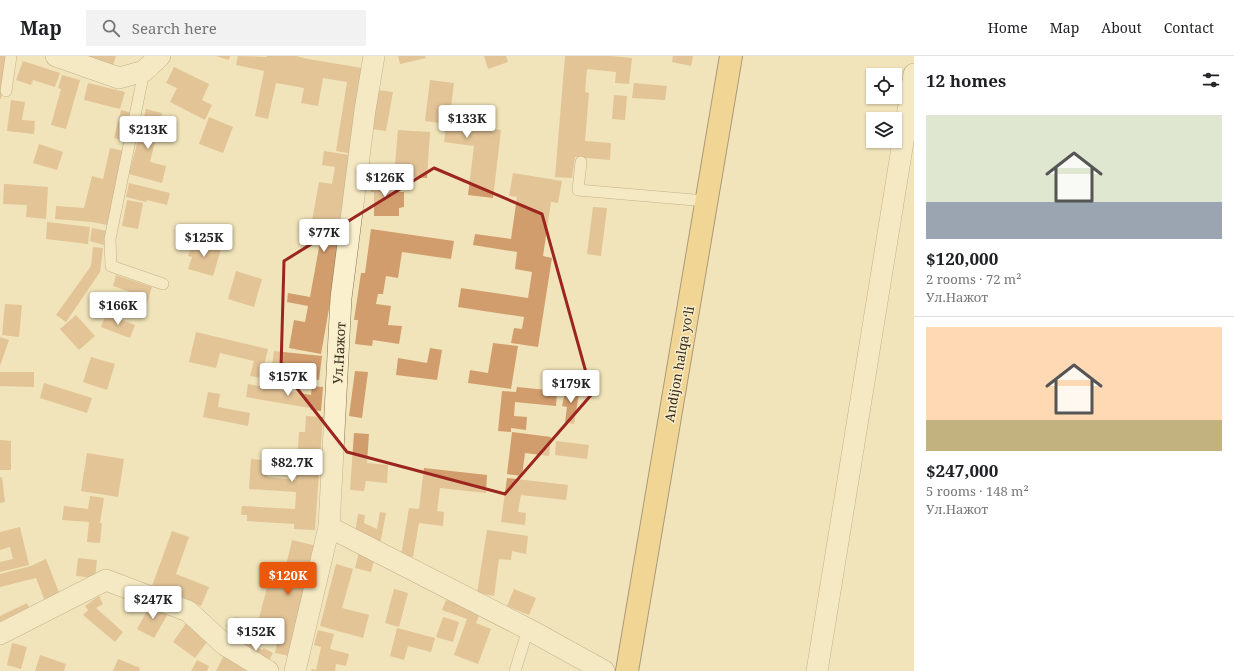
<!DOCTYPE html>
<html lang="en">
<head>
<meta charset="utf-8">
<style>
  :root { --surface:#fff; --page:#f2f2f2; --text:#202124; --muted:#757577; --line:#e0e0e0; --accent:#ea580c }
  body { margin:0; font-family:"Noto Serif",serif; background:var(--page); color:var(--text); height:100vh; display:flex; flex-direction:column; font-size:15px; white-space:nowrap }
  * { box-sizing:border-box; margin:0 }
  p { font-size:13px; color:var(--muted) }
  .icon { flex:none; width:22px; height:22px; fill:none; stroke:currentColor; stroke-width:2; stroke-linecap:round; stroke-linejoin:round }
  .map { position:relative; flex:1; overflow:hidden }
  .drawer { display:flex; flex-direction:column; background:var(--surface); width:320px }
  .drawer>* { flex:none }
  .tools { position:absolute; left:866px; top:12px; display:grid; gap:8px }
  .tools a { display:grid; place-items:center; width:36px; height:36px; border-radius:0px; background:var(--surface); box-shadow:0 1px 3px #0004; font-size:20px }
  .price { position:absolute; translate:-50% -34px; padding:0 9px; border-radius:4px; background:#fff; color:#222; font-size:13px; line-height:26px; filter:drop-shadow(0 1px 2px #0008) }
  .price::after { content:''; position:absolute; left:50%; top:24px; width:12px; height:9px; margin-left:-6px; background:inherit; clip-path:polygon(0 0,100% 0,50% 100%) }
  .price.on { background:var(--accent); color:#fff }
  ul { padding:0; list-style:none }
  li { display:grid; align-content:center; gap:8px; height:212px; padding:0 12px }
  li+li { border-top:1px solid var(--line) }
  li span { display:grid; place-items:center; height:124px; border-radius:0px; color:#555 }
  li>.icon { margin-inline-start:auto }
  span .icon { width:72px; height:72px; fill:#fffc; stroke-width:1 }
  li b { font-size:17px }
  h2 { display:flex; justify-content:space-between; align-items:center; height:48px; padding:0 12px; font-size:17px }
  header { display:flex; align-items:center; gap:24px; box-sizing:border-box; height:56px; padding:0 20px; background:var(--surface); border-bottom:1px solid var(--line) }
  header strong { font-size:19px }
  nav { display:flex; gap:22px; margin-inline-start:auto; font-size:14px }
  .search { width:280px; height:36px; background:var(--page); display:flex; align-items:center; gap:10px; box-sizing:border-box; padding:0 14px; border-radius:0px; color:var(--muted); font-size:15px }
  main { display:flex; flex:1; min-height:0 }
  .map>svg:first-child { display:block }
  .building { fill:#d29d6d }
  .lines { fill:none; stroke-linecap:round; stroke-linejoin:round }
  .service-casing { stroke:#887353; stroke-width:12 }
  .minor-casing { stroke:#887353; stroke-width:22 }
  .trunk-casing { stroke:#554029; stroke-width:24 }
  .service { stroke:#fbf0ce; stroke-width:11 }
  .minor { stroke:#fbf0ce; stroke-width:21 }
  .trunk { stroke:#f0c468; stroke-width:22 }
  .marked { fill:none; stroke:#9c261f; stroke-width:3; stroke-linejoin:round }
  .labels { text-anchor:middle; stroke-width:3; stroke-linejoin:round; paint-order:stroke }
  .street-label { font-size:13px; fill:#36291a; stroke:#f8edca }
</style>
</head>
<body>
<header>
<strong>Map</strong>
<div class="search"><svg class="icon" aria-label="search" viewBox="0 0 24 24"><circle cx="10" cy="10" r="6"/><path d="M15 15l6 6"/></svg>Search here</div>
<nav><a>Home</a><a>Map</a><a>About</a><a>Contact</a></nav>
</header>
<main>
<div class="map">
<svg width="914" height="615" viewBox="0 0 914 615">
  <rect width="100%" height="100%" fill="#f1e4ba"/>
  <!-- building -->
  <g class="building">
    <path d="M0 0H7L1 43H0Z"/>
    <path d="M82 0H116L112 12Z"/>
    <path d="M216 0H230L229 4Z"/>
    <path d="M238 0 267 1V0H296L308 3 368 13 353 98 336 95 347 26 323 22 318 50 301 47 304 32 276 27 268 63 255 60 264 15 236 9Z"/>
    <path d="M398 0H425L426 2 400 8Z"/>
    <path d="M484 0H506L508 6 488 13Z"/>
    <path d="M565 0H611L632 2 629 28 615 27 616 16 587 13 585 36 589 37 585 85 611 87 610 104 575 101 572 122 555 121Z"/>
    <path d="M673 0H693L691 10 672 6Z"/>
    <path d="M23 5 60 17 55 31 33 24 31 29 16 24Z"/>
    <path d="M174 11 209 28 202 44 212 49 205 64 170 46 177 32 166 27Z"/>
    <path d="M62 19 80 24 66 73 51 69 61 33 58 32Z"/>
    <path d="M430 24 454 27 449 68 501 74 493 142 468 139 474 90 444 86 446 68 425 65Z"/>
    <path d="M88 27 125 36 120 53 84 44Z"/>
    <path d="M634 27 667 30 665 44 632 42Z"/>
    <path d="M377 34 393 36 386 75 372 73Z"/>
    <path d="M614 39 627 40 625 64 612 63Z"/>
    <path d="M11 44 25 46 22 64 35 65 34 78 7 75Z"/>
    <path d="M146 53 162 57 150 106 166 110 162 127 129 118Z"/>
    <path d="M121 54 133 57 125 85 114 82Z"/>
    <path d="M209 61 233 71 223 97 199 88Z"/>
    <path d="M398 74 430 76 427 122 394 120Z"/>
    <path d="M39 88 63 96 57 114 33 107Z"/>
    <path d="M110 92 124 95 107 169 92 166 55 163 56 150 84 152 92 120 103 123Z"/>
    <path d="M324 95 356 100 321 298 289 292 294 264 305 266 308 250 287 246 288 237 310 241 322 175 318 174V171L311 170 319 126 332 128 335 111 322 109Z"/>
    <path d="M373 115H384V136H404V151L399 152V160H374V136H371Z"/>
    <path d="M513 117 562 125 558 147 551 146 543 200 552 202 538 291 511 287 514 272 522 273 524 261 458 251 461 232 528 242 532 216 515 213 517 196 473 189 475 178 511 183 517 141 509 140Z"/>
    <path d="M129 127 170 137 167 149 147 144 146 146 126 141Z"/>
    <path d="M4 128 48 131 46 163 26 161 27 149 3 148Z"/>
    <path d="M127 144 143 147 138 173 122 170Z"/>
    <path d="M593 151 607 152 601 200 587 198Z"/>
    <path d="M47 166 90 171 88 188 46 183Z"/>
    <path d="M92 172 107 175 104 189 90 185Z"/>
    <path d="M371 173 454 185 451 203 402 196 398 222 386 220 383 238H378L376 248 391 250 388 269 402 270 399 288 373 284 372 290 355 288 358 264H354L361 217H365Z"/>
    <path d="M193 184 221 193 213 220 188 213 192 201 188 200Z"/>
    <path d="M93 191 103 192 100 216 66 266 56 259 91 210Z"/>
    <path d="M236 215 262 223 254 251 228 243Z"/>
    <path d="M116 219 152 231 146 249 134 245 136 238 113 230Z"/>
    <path d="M5 248 22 249 19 281 2 279Z"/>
    <path d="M106 258 135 269 130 282 101 271Z"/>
    <path d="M76 259 95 280 79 294 60 273Z"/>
    <path d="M196 276 268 293 261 322 250 320 254 305 220 297 216 312 189 306Z"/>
    <path d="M0 281 9 284 0 310Z"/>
    <path d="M493 287 518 290 511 333 468 327 470 314 488 317Z"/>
    <path d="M430 292 442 294 437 324 396 319 398 302 427 307Z"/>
    <path d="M274 295 322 300 319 324 297 321 298 312 272 309Z"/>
    <path d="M91 301 115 308 107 334 83 326Z"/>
    <path d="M355 315 368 316 362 362 349 360Z"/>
    <path d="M0 316H34V331L0 330Z"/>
    <path d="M44 327 92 342 87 357 40 342Z"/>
    <path d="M248 328 311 339 312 330 323 331 321 355 310 354V352L246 341Z"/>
    <path d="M571 330 580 332 574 368 565 366 567 351 562 350 565 336 570 337Z"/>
    <path d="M517 331 557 335 556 350 515 346 514 360 527 361 526 374 511 372V376L498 375 502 335 516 336Z"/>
    <path d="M208 336 220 338 218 351 250 357 248 370 203 361Z"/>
    <path d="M306 360 323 361 315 474 294 473V468L247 465V459H241L242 450 295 453 296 436 249 433 251 403 269 405 267 421 296 424 299 376H305Z"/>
    <path d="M512 376 551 381 549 400 525 397 522 420 507 418Z"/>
    <path d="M354 377 369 378 367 407 388 409 387 427 366 425 364 435 350 434Z"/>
    <path d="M0 384 11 385V414H0Z"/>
    <path d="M556 385 589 389 587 403 555 399Z"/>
    <path d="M87 397 124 403 118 441 81 435Z"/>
    <path d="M424 412 487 419 486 437 440 432 437 455 444 456 443 470 419 467 413 501 401 499 409 452 419 453Z"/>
    <path d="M2 421 5 446 0 447V422Z"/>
    <path d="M507 422 568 429 566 444 521 439 518 456 526 457 525 469 501 466Z"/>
    <path d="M90 440 104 442 100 467H102L100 487 87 486 89 466 62 464 64 450 88 453Z"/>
    <path d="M380 456 386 457 380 488 355 477 358 458 365 459 364 467 377 473Z"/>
    <path d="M20 471 29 509 0 516V506L13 503 10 491 0 494V476Z"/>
    <path d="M487 474 528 480 526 498 512 495 511 504 499 503 494 540 477 537Z"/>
    <path d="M172 475 189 481 176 518 209 531 201 550 152 530Z"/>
    <path d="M292 484 317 490 289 600 275 597 277 587 274 586 278 571 258 566 269 524 282 527Z"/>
    <path d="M359 496 375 501 371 516 355 512Z"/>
    <path d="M78 502 97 504 95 522 76 520Z"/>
    <path d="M46 503 60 539 45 545 36 522 0 531V518L31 510Z"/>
    <path d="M336 508 353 513 342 552 369 559 363 582 320 570Z"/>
    <path d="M394 533 408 537 399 571 385 567Z"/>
    <path d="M514 533 536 542 529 559 507 550Z"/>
    <path d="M99 540 103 548 96 552 123 576 115 586 83 559 88 554 85 550Z"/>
    <path d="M446 544 480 557 476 567 491 573 478 608 454 599 467 563 442 554Z"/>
    <path d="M152 546 169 556 154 582 137 573Z"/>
    <path d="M27 547 33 559 0 574V560Z"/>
    <path d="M235 561 248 564 244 577 232 574Z"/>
    <path d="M443 561 459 566 453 586 436 581Z"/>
    <path d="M187 566 210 582 195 602 173 586Z"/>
    <path d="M397 572 435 582 431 596 408 590 404 604 390 600Z"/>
    <path d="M318 574 334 578 330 593 349 598 346 610 336 608 335 615H311L312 613 316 614 321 591 314 589Z"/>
    <path d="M243 584 262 594 264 592 273 597 267 608 239 593Z"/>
    <path d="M12 587 27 591 21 613 7 609Z"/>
    <path d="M225 597 255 615H216Z"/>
    <path d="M40 599 66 608 64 615H35Z"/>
    <path d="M118 603 140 612 139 615H113Z"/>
    <path d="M197 604 209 610 207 615H191Z"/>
  </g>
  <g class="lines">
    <defs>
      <g id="service">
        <path d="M144 15 110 183 111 210 163 228"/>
        <path d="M6 35 11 0"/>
        <path d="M581 106 578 134 706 145"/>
        <path d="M515 615 528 573"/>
      </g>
      <g id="minor">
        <path d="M56 0 119 22 144 15 160 0"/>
        <path d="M329 471 528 573 604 615"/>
        <path d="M0 578 106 524 188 555 225 589 268 615"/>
        <path d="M295 615 329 471 341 242 365 54 374 0"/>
        <path d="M817 615 914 18"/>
      </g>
      <path id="trunk" d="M627 615 731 0"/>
    </defs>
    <!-- service casing -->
    <use href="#service" class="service-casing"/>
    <!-- minor casing -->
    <use href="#minor" class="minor-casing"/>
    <!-- trunk casing -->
    <use href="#trunk" class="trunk-casing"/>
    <!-- service -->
    <use href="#service" class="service"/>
    <!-- minor -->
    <use href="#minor" class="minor"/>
    <!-- trunk -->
    <use href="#trunk" class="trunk"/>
  </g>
  <!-- marked area -->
  <path d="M0 0H914V615H0ZM434 112 542 158 592 338 505 438 347 396 281 312 284 205Z" fill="#f1e4ba" fill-opacity=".55" fill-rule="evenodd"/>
  <path class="marked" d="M434 112 542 158 592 338 505 438 347 396 281 312 284 205Z"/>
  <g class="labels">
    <!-- street labels -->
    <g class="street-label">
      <text transform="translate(339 297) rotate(-87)" y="5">Ул.Нажот</text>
      <text transform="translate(679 308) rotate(-80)" y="5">Andijon halqa yo‘li</text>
    </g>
  </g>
</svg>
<div class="tools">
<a><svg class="icon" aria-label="locate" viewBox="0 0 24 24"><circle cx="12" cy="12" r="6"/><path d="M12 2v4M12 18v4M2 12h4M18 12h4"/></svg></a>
<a><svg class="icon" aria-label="layers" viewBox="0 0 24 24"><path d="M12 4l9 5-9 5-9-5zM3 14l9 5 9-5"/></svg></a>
</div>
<b class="price" style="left:467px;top:83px">$133K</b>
<b class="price" style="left:148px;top:94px">$213K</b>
<b class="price" style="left:385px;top:142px">$126K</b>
<b class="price" style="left:324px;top:197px">$77K</b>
<b class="price" style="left:204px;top:202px">$125K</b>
<b class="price" style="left:118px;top:270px">$166K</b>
<b class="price" style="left:288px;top:341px">$157K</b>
<b class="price" style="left:571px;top:348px">$179K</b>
<b class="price" style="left:292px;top:427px">$82.7K</b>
<b class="price on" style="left:288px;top:540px">$120K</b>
<b class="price" style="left:153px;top:564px">$247K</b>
<b class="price" style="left:256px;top:596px">$152K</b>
</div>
<section class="drawer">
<h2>12 homes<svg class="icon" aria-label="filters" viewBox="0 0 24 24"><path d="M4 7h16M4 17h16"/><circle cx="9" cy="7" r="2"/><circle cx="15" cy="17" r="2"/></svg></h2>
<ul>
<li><span style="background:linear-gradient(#dfe7d0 70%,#9aa5b1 0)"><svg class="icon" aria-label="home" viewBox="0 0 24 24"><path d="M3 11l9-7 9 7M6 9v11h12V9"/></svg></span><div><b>$120,000</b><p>2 rooms · 72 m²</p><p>Ул.Нажот</p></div></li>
<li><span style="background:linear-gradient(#ffd9b3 75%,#c2b280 0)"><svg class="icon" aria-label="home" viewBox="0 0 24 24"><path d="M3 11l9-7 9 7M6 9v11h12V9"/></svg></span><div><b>$247,000</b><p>5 rooms · 148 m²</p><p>Ул.Нажот</p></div></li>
</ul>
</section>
</main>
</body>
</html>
